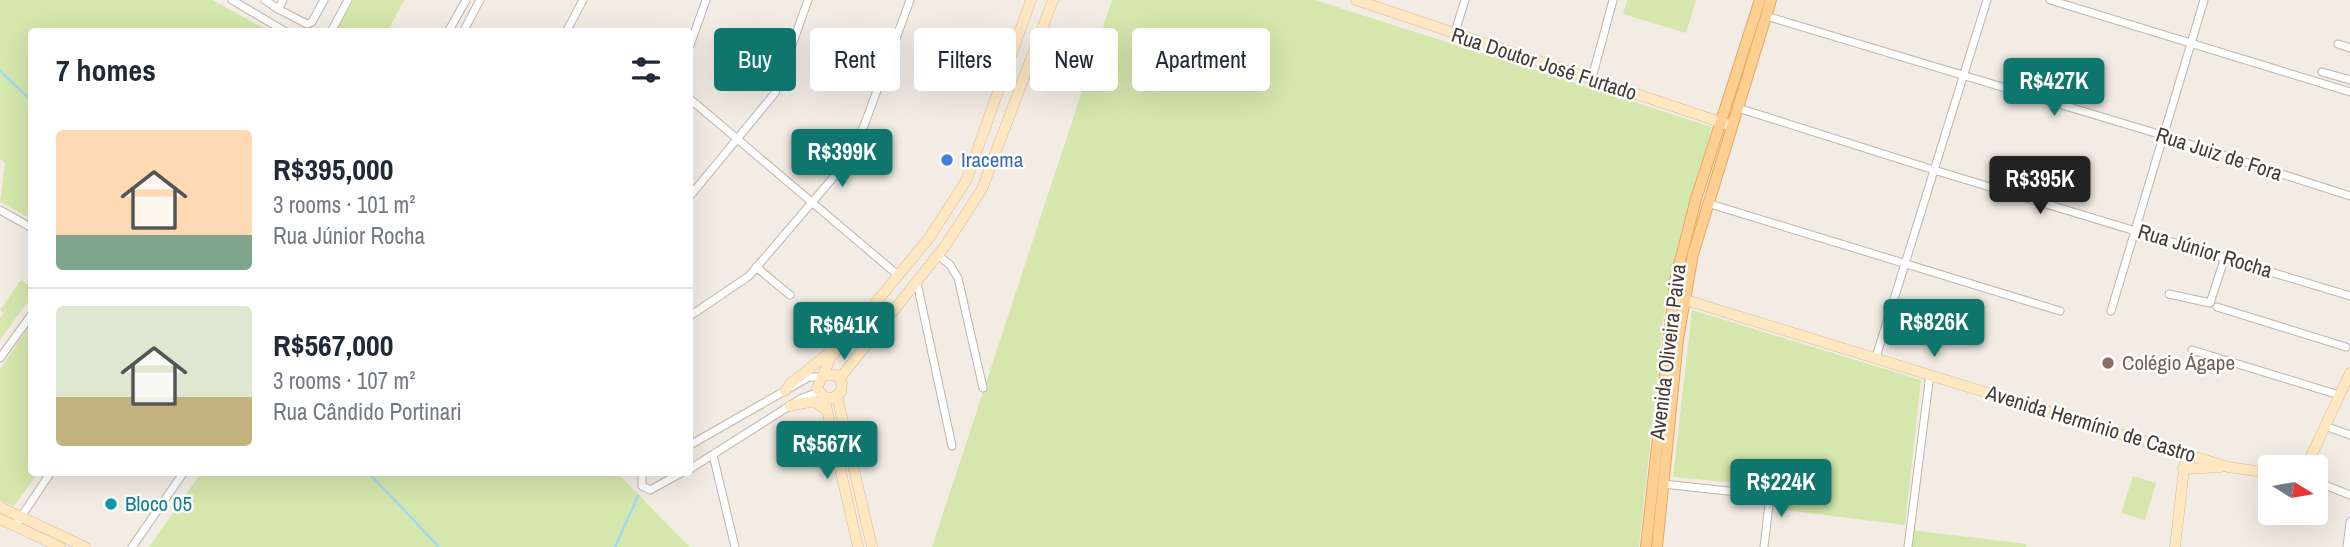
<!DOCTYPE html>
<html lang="en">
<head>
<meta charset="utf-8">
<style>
  :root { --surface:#fff; --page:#f6f6f7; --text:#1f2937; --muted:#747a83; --line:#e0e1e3; --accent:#0f766e }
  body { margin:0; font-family:"Archivo Narrow",sans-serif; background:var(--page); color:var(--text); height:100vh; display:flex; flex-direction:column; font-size:26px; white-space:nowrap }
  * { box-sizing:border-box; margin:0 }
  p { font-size:23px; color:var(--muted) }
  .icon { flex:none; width:38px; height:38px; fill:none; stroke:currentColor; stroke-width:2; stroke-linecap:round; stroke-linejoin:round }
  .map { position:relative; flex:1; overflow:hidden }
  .side { position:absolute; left:28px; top:28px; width:665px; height:448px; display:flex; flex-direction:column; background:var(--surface); border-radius:7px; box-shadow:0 7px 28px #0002 }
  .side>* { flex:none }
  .banner { position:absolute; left:714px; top:28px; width:665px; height:63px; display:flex; gap:14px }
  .needle { width:46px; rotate:101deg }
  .controls { position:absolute; left:2258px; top:455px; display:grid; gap:14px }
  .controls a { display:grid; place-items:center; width:70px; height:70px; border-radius:7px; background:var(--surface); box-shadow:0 7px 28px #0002; font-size:35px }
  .price { position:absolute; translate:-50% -60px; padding:0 16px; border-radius:7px; background:var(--accent); color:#fff; font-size:23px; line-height:46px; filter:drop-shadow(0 2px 4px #0008) }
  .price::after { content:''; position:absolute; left:50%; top:42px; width:21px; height:16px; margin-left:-10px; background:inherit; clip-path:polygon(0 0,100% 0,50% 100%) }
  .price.on { background:#222; color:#fff }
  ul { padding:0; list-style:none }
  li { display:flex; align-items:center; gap:21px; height:175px; padding:0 28px }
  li+li { border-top:2px solid var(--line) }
  li span { display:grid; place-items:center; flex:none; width:196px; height:140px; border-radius:7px; color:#555 }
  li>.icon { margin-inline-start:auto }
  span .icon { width:84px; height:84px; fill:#fffc; stroke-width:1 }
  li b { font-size:30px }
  h2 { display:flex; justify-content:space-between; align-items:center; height:84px; padding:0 28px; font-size:30px }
  .tag { padding:0 24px; border-radius:7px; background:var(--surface); box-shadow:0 7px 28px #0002; font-size:24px; line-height:63px }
  .tag.on { background:var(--accent); color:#fff }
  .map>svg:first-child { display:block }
  .green { fill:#d5e7ac }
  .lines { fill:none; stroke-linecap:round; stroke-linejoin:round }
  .stream { stroke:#9fdbf0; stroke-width:2.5 }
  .street-casing { stroke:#c0b5a9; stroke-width:9 }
  .secondary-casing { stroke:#d6bb95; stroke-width:11 }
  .primary-casing { stroke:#e3a960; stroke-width:12 }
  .street { stroke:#fff; stroke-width:7 }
  .secondary { stroke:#ffe7c1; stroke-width:10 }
  .primary { stroke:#fecf90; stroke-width:10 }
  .shop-dot { fill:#3f7fe0; stroke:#fff; stroke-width:2.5 }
  .education-dot { fill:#8d6e63; stroke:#fff; stroke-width:2.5 }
  .culture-dot { fill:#0f9aa8; stroke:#fff; stroke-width:2.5 }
  .labels { text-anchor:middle; stroke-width:5; stroke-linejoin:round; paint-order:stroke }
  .street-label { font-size:21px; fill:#443b34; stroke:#fff }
  .shop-label { font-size:21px; fill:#366cbe; stroke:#fff; text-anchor:start }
  .education-label { font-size:21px; fill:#785e54; stroke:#fff; text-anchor:start }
  .culture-label { font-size:21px; fill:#0d838f; stroke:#fff; text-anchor:start }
</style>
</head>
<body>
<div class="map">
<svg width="2350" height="547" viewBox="0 0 2350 547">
  <rect width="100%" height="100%" fill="#f2ece4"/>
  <!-- green -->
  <g class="green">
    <path d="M0 0H212L269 31 32 32 31 219 0 202 5 163 0 159Z"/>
    <path d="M353 0H404L388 31 335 32Z"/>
    <path d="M1112 0H1315L1712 127 1680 237 1664 314 1639 547H932Z"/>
    <path d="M1627 0H1696L1686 33 1623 14Z"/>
    <path d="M21 280 31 287V297L0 340V318L4 313 0 310Z"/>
    <path d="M1692 310 1921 380 1905 525 1776 509 1778 487 1673 477Z"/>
    <path d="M31 324 32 472 38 473 14 506 0 500V369Z"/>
    <path d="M201 473H617L690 547H149Z"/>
    <path d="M2133 476 2156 483 2145 520 2121 513Z"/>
    <path d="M1910 530 2027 544 2026 547H1908Z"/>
  </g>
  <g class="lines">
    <!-- stream -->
    <g class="stream">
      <path d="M0 71 32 101"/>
      <path d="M368 472 439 547"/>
      <path d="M615 547 638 496"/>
    </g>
    <defs>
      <g id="street">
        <path d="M232 0 286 32"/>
        <path d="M265 0 278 9 283 0"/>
        <path d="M2050 0 2350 92"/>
        <path d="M278 9 307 24 312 22 324 0"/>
        <path d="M1766 16 2152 132 2350 196"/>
        <path d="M331 32 348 0"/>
        <path d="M448 32 466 0"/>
        <path d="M463 32 480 0"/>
        <path d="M566 32 583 0"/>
        <path d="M1454 35 1465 0"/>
        <path d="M2338 44 2350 48"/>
        <path d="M690 45 706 0"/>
        <path d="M2322 72 2350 80"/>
        <path d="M1592 78 1613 0"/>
        <path d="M690 99 899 276"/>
        <path d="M1738 108 1934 170 2350 296"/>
        <path d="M690 196 775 93 808 0"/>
        <path d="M1707 203 2060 311"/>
        <path d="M0 210 32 228"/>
        <path d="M938 255 950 265 958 278 983 388"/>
        <path d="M756 267 790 295"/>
        <path d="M917 283 952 446"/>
        <path d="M2169 294 2210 303 2225 257"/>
        <path d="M2217 307 2346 347"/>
        <path d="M2111 311 2204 0"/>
        <path d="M690 316 749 276 838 172 864 126 910 0"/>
        <path d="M2192 350 2339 395"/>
        <path d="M1876 357 1987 0"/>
        <path d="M0 358 32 314"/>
        <path d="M2325 426 2350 435"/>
        <path d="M690 445 809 377H820"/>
        <path d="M713 455 735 547"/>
        <path d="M690 469 802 398 819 392"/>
        <path d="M642 472V486L650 490 683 472"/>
        <path d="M2315 481 2350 495"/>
        <path d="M1663 484 1765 495 1769 504 1764 547"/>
        <path d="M15 526 51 472"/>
        <path d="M132 547 184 472"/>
        <path d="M1908 547 1930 374"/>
        <path d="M2347 547 2350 522"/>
      </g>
      <g id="secondary">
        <path d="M1356 0 1732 126"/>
        <path d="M1673 296 2228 467 2270 473"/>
        <path d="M823 375 831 357 929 238 966 181 1031 0"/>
        <path d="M840 378 945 246 982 189 1053 0"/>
        <path d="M785 391 791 383 829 353"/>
        <path d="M837 396 872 547"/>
        <path d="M824 397 833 398 841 392 842 383 837 375H823L817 388 824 397 858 547"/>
        <path d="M790 406 814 401 825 409"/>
        <path d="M2306 467 2350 373"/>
        <path d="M2183 469 2221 467"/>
        <path d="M0 507 85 547"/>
        <path d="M0 519 60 547"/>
        <path d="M2175 547 2186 452"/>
      </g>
      <g id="primary">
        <path d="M1646 547 1675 281 1696 199 1760 0"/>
        <path d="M1657 547 1678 339 1693 254 1771 0"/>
      </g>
    </defs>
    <!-- street casing -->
    <use href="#street" class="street-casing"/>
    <!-- secondary casing -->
    <use href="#secondary" class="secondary-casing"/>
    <!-- primary casing -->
    <use href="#primary" class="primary-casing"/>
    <!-- street -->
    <use href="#street" class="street"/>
    <!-- secondary -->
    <use href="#secondary" class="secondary"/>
    <!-- primary -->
    <use href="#primary" class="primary"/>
  </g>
  <!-- markers -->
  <circle class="shop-dot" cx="947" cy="160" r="7"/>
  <circle class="education-dot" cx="2108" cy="363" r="7"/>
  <circle class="culture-dot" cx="111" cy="504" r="7"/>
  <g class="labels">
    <!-- street labels -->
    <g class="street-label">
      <text transform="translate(1544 64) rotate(18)" y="7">Rua Doutor José Furtado</text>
      <text transform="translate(2219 154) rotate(18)" y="7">Rua Juiz de Fora</text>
      <text transform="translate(2205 251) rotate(17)" y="7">Rua Júnior Rocha</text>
      <text transform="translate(1668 352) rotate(-83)" y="7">Avenida Oliveira Paiva</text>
      <text transform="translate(2091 424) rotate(17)" y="7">Avenida Hermínio de Castro</text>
    </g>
    <!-- shop labels -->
    <g class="shop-label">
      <text x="961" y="167">Iracema</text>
    </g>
    <!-- education labels -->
    <g class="education-label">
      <text x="2122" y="370">Colégio Ágape</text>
    </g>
    <!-- culture labels -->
    <g class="culture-label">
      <text x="125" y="511">Bloco 05</text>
    </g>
  </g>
</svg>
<div class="controls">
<a><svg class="needle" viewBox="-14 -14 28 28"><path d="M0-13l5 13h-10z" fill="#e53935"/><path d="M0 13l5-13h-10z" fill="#747a83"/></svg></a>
</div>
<b class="price" style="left:2054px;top:118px">R$427K</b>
<b class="price" style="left:842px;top:189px">R$399K</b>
<b class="price on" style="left:2040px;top:216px">R$395K</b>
<b class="price" style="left:1934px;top:359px">R$826K</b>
<b class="price" style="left:844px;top:362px">R$641K</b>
<b class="price" style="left:827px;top:481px">R$567K</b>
<b class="price" style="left:1781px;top:519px">R$224K</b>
<div class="banner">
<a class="tag on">Buy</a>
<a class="tag">Rent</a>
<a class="tag">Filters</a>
<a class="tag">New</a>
<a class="tag">Apartment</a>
</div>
<section class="side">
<h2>7 homes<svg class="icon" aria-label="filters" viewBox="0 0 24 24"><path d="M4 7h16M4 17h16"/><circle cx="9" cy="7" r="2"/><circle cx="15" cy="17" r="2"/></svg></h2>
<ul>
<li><span style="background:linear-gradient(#ffd9b3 75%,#7fa58c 0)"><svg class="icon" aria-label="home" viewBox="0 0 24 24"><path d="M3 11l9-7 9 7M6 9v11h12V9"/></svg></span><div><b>R$395,000</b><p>3 rooms · 101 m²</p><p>Rua Júnior Rocha</p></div></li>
<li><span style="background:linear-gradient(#dfe7d0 65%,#c2b280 0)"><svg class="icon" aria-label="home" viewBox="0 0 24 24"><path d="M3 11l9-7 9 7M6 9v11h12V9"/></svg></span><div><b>R$567,000</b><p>3 rooms · 107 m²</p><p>Rua Cândido Portinari</p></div></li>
</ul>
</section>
</div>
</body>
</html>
